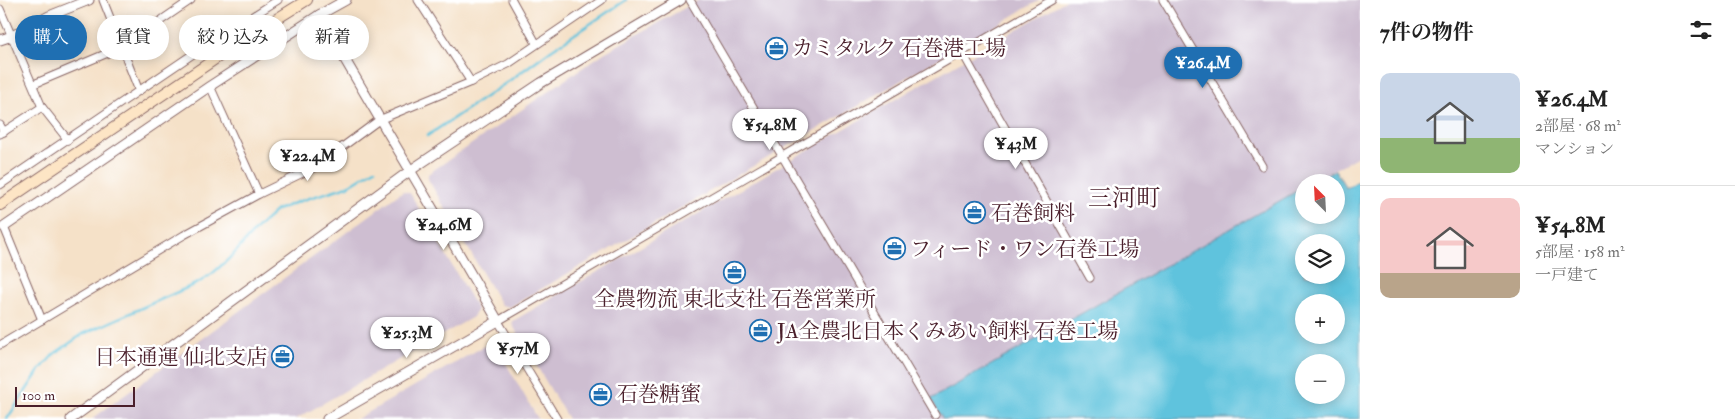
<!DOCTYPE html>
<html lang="ja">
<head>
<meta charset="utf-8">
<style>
  :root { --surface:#fff; --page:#f6f6f6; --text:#222; --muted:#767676; --line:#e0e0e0; --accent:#1f6fb2 }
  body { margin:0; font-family:"IM FELL Double Pica","Noto Serif JP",serif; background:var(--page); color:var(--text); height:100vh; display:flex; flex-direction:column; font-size:19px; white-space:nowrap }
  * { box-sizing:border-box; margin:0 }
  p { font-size:16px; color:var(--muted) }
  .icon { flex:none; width:28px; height:28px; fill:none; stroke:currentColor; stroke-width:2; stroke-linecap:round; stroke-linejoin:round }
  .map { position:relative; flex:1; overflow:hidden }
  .details { display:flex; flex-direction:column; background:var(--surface); width:375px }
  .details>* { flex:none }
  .top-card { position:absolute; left:15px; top:15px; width:475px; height:45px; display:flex; gap:10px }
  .needle { width:32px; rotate:336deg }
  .fabs { position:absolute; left:1295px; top:174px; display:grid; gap:10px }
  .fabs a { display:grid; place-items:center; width:50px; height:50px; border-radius:50%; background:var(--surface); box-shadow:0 2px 12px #0003; font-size:25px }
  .scale { position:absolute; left:15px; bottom:12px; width:120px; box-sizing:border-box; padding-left:5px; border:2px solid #4a1f2b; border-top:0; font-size:14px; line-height:18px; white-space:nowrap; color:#4a1f2b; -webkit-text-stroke:4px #fff; paint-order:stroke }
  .price { position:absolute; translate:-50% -42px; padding:0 11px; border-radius:18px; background:#fff; color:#222; font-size:16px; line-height:32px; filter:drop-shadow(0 1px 2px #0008) }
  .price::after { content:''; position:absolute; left:50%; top:30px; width:15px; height:11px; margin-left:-8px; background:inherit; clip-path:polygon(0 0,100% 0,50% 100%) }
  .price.current { background:var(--accent); color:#fff }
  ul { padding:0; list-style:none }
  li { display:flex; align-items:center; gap:15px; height:125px; padding:0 20px }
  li+li { border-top:1px solid var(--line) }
  li span { display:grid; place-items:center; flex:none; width:140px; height:100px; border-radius:10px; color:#555 }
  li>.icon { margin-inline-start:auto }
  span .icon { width:60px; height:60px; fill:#fffc; stroke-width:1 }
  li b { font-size:21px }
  h2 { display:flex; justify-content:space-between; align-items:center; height:60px; padding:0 20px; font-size:21px }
  .tag { padding:0 18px; border-radius:22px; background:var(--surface); box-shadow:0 2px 12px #0003; font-size:18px; line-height:45px }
  .tag.current { background:var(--accent); color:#fff }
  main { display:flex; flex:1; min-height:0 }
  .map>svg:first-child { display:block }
  .industrial { fill:#cebed1 }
  .water { fill:#5fc3dd; stroke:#547184; fill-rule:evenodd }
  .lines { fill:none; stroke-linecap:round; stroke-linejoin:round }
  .stream { stroke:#5fc3dd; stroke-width:2.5 }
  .minor-casing { stroke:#866362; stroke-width:9 }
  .tertiary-casing { stroke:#866362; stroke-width:11 }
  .secondary-casing { stroke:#866362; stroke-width:12 }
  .minor { stroke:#fff; stroke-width:7 }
  .tertiary { stroke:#fff; stroke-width:9 }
  .secondary { stroke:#fde5c5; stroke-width:10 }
  .labels { text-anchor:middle; stroke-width:5; stroke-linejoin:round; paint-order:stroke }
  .poi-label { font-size:21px; fill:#4a1f2b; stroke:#fff; text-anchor:start }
  .quarter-label { font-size:24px; fill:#4a1f2b; stroke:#fff }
</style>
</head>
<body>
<main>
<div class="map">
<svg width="1360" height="419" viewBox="0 0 1360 419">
  <rect width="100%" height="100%" fill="#fff"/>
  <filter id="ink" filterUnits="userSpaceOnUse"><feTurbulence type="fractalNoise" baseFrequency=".02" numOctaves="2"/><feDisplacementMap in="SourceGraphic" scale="10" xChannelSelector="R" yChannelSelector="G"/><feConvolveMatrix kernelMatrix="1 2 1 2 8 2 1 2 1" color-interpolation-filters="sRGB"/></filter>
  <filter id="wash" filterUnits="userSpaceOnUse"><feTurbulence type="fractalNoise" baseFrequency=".0096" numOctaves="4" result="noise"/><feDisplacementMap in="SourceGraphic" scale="20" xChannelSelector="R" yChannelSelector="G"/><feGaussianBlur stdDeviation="1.12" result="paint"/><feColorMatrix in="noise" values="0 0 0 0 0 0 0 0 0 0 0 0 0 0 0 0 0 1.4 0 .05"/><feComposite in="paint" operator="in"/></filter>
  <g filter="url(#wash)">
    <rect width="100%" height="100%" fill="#f5e1c8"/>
    <!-- industrial -->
    <g class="industrial">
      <path d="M699 0H1040L510 307 501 305 428 179V174L604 53Z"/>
      <path d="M1067 0H1360V155L1312 182H1304V187L932 399 943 419H568L512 324 513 321Z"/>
      <path d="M403 191 410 193 477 309 473 317 296 419H92Z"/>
      <path d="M493 341 538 419H357Z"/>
    </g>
    <!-- water -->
    <path class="water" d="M1335 170 1346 188 1360 180V419H943L931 399 1304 187V215H1336V182H1312ZM1304 242H1336V275H1304ZM1304 302H1336V335H1304ZM1304 362H1336V395H1304Z"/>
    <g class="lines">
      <!-- stream -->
      <g class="stream">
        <path d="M427 136 509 81 551 50 626 0"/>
        <path d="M7 419 39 371 54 354 83 334 198 283 213 273 232 256 258 227 277 210 300 201 348 186 375 169"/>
      </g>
    </g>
  </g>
  <g filter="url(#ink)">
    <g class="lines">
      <defs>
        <g id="minor">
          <path d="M103 0 139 91"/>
          <path d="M418 0 471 82"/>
          <path d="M512 0 536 43"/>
          <path d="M690 0 935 415"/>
          <path d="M1163 0 1262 166"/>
          <path d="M0 9 42 107 68 140"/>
          <path d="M962 52 1090 278"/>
          <path d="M34 84 122 47 191 0"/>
          <path d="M210 86 259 194"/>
          <path d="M0 125 4 132"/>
          <path d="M0 134 42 107"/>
          <path d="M0 185 196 52 278 0"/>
          <path d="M4 227 42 320"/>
          <path d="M0 345 184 235 259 194 315 167 379 120 471 82 508 64 602 0"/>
          <path d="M557 419 498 321 1052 0"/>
        </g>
        <g id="tertiary">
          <path d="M319 15C378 117 439 218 498 321L327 419"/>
          <path d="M0 40 12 36 49 16 89 0"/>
          <path d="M4 227 210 86 319 15 346 0"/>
          <path d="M71 419 411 170 541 83 681 0"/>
        </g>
        <path id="secondary" d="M0 205 246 38 307 0"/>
      </defs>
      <!-- minor casing -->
      <use href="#minor" class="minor-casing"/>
      <!-- tertiary casing -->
      <use href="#tertiary" class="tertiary-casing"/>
      <!-- secondary casing -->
      <use href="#secondary" class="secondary-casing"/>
      <!-- minor -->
      <use href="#minor" class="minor"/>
      <!-- tertiary -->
      <use href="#tertiary" class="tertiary"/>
      <!-- secondary -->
      <use href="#secondary" class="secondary"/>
    </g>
  </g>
  <!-- icons -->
  <defs>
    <symbol id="office-ring" viewBox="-11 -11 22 22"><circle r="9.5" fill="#fff" stroke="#1f6fb2" stroke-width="1.5"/><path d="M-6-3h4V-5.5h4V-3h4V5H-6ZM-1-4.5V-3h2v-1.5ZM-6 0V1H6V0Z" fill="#1f6fb2"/></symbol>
  </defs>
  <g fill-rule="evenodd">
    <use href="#office-ring" x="764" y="36" width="25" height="25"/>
    <use href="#office-ring" x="962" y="200" width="25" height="25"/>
    <use href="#office-ring" x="882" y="236" width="25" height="25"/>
    <use href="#office-ring" x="722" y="260" width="25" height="25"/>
    <use href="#office-ring" x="748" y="318" width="25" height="25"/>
    <use href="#office-ring" x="270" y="344" width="25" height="25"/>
    <use href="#office-ring" x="588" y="382" width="25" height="25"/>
  </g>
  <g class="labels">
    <!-- poi labels -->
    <g class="poi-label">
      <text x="792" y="55">カミタルク 石巻港工場</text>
      <text x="991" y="220">石巻飼料</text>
      <text x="910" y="256">フィード・ワン石巻工場</text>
      <text x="735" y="306" text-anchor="middle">全農物流 東北支社 石巻営業所</text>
      <text x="777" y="338">JA全農北日本くみあい飼料 石巻工場</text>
      <text x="267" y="364" text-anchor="end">日本通運 仙北支店</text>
      <text x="617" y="401">石巻糖蜜</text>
    </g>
    <!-- quarter labels -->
    <g class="quarter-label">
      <text x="1124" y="206">三河町</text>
    </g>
  </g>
</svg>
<div class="fabs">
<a><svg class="needle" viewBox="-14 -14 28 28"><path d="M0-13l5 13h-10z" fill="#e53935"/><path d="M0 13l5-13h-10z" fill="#767676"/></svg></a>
<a><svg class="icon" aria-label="layers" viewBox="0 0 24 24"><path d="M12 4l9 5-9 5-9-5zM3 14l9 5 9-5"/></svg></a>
<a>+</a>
<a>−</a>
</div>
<div class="scale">100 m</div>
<b class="price current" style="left:1203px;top:89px">¥26.4M</b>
<b class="price" style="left:770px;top:151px">¥54.8M</b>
<b class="price" style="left:1016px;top:170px">¥43M</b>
<b class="price" style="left:308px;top:182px">¥22.4M</b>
<b class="price" style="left:444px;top:251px">¥24.6M</b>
<b class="price" style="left:407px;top:359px">¥25.3M</b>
<b class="price" style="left:518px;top:375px">¥57M</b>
<div class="top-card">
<a class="tag current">購入</a>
<a class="tag">賃貸</a>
<a class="tag">絞り込み</a>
<a class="tag">新着</a>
</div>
</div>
<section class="details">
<h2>7件の物件<svg class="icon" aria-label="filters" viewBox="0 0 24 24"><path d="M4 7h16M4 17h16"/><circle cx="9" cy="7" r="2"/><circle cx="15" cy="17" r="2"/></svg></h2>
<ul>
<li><span style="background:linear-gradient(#c9d6e8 65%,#8fb573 0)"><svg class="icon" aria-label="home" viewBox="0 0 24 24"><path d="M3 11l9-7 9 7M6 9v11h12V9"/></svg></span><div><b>¥26.4M</b><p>2部屋 · 68 m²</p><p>マンション</p></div></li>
<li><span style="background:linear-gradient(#f6c9c9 75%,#b9a48a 0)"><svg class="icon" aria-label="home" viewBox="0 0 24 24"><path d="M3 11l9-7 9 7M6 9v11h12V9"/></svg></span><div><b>¥54.8M</b><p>5部屋 · 158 m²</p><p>一戸建て</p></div></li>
</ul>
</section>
</main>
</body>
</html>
